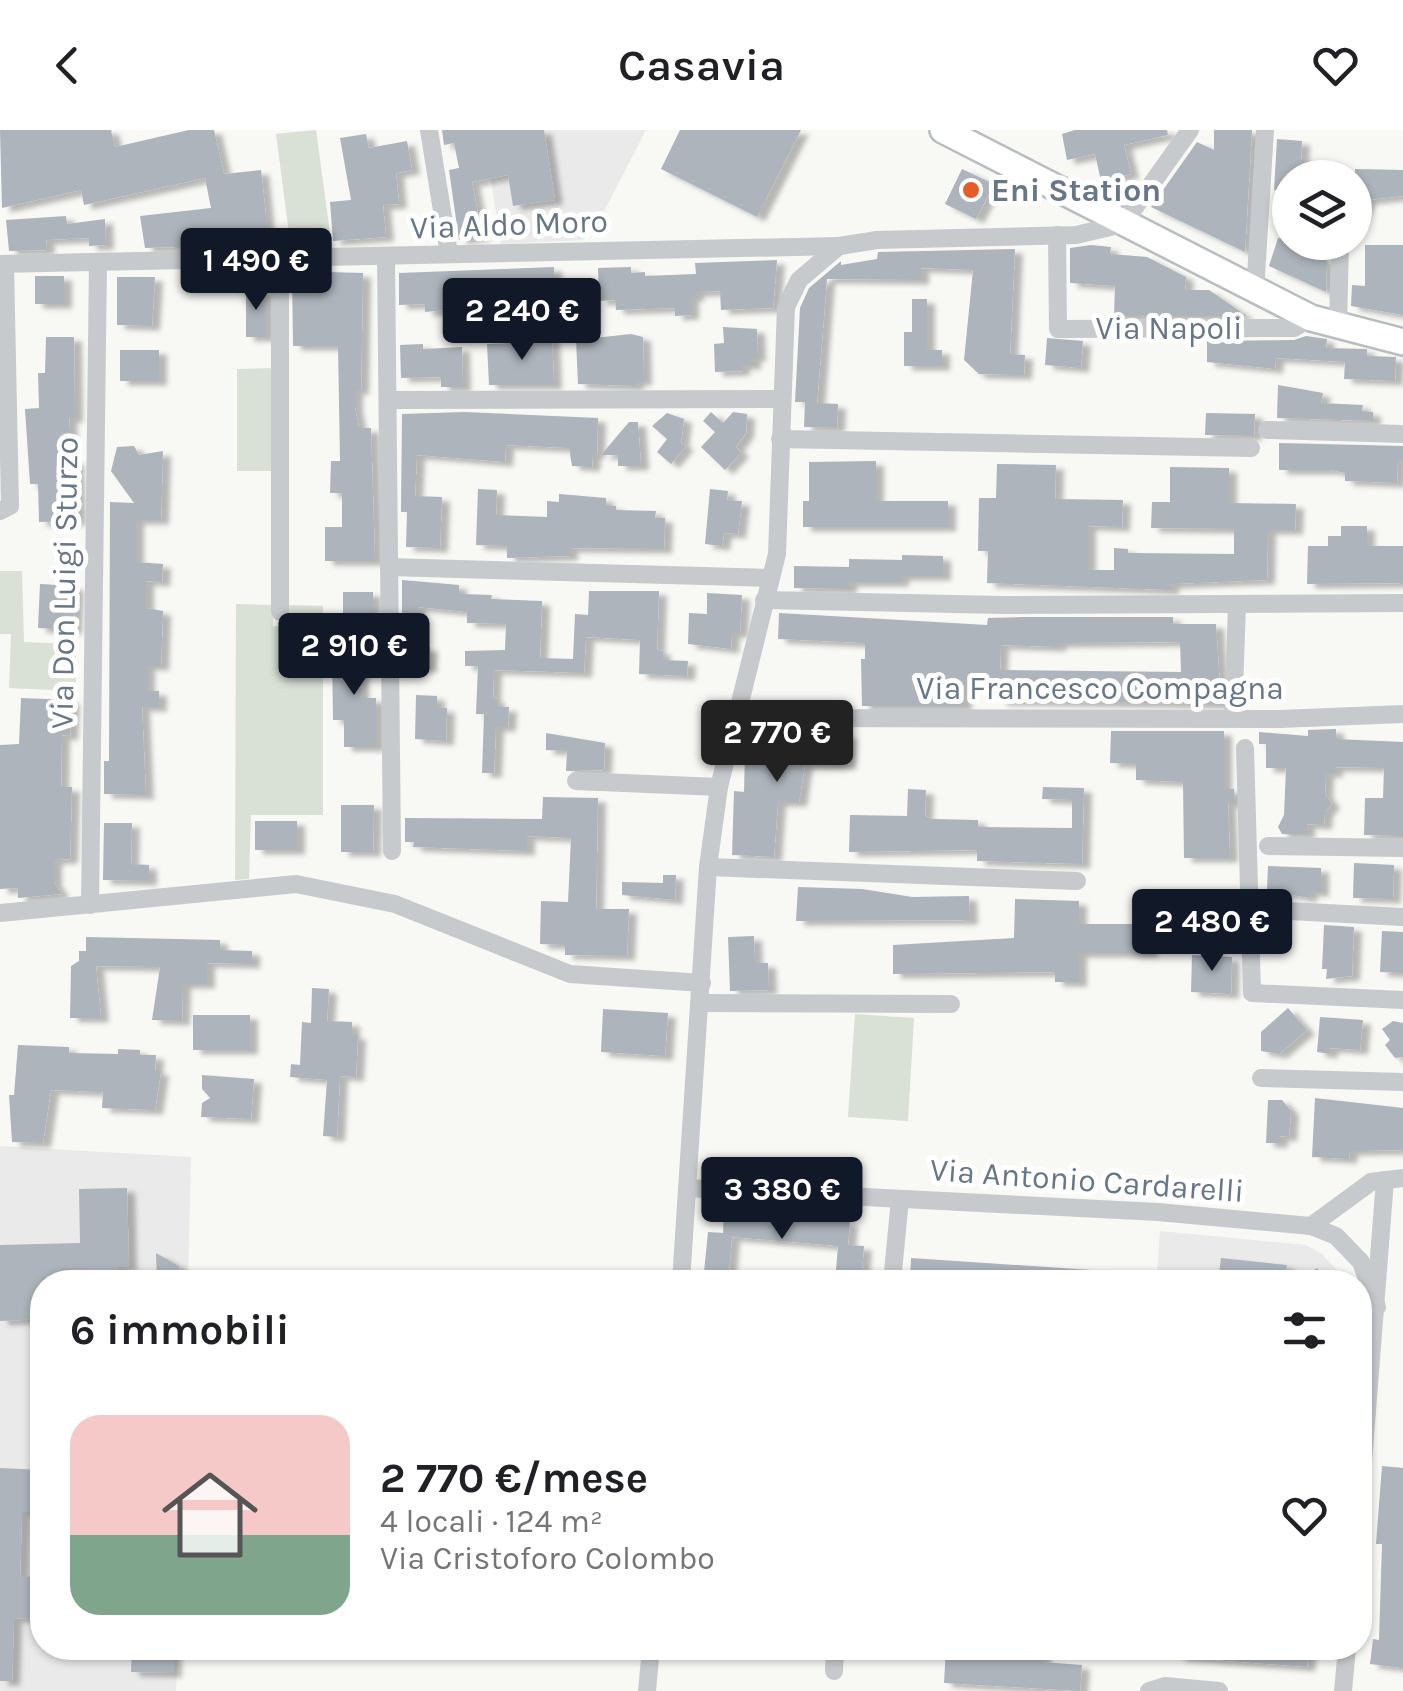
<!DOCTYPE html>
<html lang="it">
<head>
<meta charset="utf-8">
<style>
  :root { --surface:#fff; --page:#f2f2f2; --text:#202124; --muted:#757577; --accent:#111827 }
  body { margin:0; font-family:Karla,sans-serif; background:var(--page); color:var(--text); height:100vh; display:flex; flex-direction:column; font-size:38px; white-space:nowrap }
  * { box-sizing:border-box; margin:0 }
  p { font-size:32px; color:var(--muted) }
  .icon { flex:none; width:55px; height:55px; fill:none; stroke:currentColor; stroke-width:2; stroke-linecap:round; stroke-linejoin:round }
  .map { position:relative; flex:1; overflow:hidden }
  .panel { position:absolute; left:30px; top:1140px; width:1342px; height:390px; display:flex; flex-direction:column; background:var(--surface); border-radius:40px; box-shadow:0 2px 8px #0004 }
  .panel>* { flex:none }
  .controls { position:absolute; left:1272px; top:30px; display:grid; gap:20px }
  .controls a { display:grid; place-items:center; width:100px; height:100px; border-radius:50%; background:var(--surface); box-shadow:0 2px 8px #0004; font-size:50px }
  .price { position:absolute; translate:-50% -85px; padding:0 22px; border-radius:10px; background:var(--accent); color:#fff; font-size:32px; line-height:65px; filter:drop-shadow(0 2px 5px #0008) }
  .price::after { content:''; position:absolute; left:50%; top:60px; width:30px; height:22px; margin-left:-15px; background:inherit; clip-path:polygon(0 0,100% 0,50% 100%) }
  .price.selected { background:#222; color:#fff }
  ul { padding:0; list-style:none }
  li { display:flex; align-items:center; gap:30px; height:250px; padding:0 40px }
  li span { display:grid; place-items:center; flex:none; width:280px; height:200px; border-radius:30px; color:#555 }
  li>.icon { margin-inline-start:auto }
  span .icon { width:120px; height:120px; fill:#fffc; stroke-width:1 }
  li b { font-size:42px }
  h2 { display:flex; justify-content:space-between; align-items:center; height:120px; padding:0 40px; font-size:42px }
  header { display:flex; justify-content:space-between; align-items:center; height:130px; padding:0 40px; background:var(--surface); font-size:45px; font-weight:600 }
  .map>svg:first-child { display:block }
  .built { fill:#e9eae9 }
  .green { fill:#d9e0d6 }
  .building { fill:#adb4bb; fill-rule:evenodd; filter:url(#shadow) }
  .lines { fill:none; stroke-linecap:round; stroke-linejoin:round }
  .secondary-casing { stroke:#b8bdc2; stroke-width:30 }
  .street { stroke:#c6cacd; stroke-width:18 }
  .secondary { stroke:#fff; stroke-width:25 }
  .poi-dot { fill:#e55c29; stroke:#fff; stroke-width:4 }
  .labels { text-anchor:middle; stroke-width:10; stroke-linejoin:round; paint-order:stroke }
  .poi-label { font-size:32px; font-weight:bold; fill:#677787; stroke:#fff; text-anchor:start }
  .street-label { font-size:32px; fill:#677787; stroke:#fff }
</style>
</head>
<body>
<header><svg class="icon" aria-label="back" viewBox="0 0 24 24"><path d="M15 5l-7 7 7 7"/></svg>Casavia<svg class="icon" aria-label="heart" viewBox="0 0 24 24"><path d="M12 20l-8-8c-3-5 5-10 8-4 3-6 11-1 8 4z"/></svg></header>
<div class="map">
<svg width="1403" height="1561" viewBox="0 0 1403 1561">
  <defs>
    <filter id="shadow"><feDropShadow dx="8" dy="4.5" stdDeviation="2.5" flood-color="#0004"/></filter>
  </defs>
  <rect width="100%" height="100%" fill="#f8f8f5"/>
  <!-- built -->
  <g class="built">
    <path d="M483 0H646L594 101 588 98 583 110 501 114Z"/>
    <path d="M0 1016 191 1027 188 1152H42V1518H178L176 1561H0Z"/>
    <path d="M1160 1101 1306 1115 1322 1124 1348 1152H1165L1157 1144Z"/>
  </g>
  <!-- green -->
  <g class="green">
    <path d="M316 0 332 118 291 119 276 4Z"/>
    <path d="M275 238 274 341H237V239Z"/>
    <path d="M0 441H22L24 512 76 514V561L9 558 11 504H0Z"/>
    <path d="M236 474 273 475V496L287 497 288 475 323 476V685H251L249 749 235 750Z"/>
    <path d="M855 884 914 888 908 991 848 987Z"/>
  </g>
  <!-- building -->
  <g class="building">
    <path d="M0 0H111L115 17 189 0H214L224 44 261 40 266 86V98L260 99 262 114 145 118 140 86 211 78 205 48 84 75 81 60 2 78Z"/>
    <path d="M442 0H544L555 70 513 76 508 45 472 52 482 106 459 110 449 40 459 38 454 13 444 15Z"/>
    <path d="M680 0H801L757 87 661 39Z"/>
    <path d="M1075 0H1167L1168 5 1124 15 1131 44 1101 51 1095 24 1067 30 1062 4Z"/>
    <path d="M1214 0H1252L1245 122 1151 77 1197 12 1214 20Z"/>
    <path d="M366 4 369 18 407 11 412 40 396 43 399 74 383 75 386 107 333 111 330 72 351 70 340 8Z"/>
    <path d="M1277 9 1302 11 1300 48H1290V61L1274 60Z"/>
    <path d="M962 39 994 54 976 89 945 74Z"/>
    <path d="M1355 39 1403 40V66L1368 70 1355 98Z"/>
    <path d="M66 86 67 94 105 89 106 115 89 116V108L46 110 47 120 9 121 6 90Z"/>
    <path d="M1278 108 1320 112V127L1327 131 1326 162 1269 136Z"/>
    <path d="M1091 115 1111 117 1110 124 1147 127 1186 147 1185 160H1209L1247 186H1114L1115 156 1070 153V118Z"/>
    <path d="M1365 115H1403V185L1351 176 1352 155 1365 156Z"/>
    <path d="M1015 119 1010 224 1025 225 1024 245 979 244 964 230 973 140 921 138V150L827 149 817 273 838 274 837 298 804 297 805 272H795L800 178 809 158 841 131V135L877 129 878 122Z"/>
    <path d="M777 130 773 178 721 180 720 161 696 162V167H691V185L675 186V178L616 180 615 170 599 171 598 138 631 137V143L645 142V146L696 144 695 133Z"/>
    <path d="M554 137V158L509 160 510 173 425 182V174L399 175V143Z"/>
    <path d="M292 141 363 143 361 260H355V278L359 298H371L375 431H325V397H342V363H330L331 331H340L338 216H293Z"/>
    <rect x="35" y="146" width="29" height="28"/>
    <path d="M117 147H155L152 196 117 195Z"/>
    <rect x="246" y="159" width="20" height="48"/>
    <path d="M912 169H927V220H942V236H904V202H912Z"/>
    <path d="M723 197 757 199 758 227H753V235H742V241L715 242 714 214 724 213Z"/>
    <path d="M631 204 643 207 644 251H636V256L578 254 576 210Z"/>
    <path d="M552 206 554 255H489L487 214 530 212V207Z"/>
    <path d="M1306 206 1327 209 1326 218 1367 219V226L1396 227 1395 251 1344 249 1345 232 1276 228 1275 239 1207 232V211L1294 210Z"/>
    <path d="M46 207H74L75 288H69L70 303 60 304 61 330H76L78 391 39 392 38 354H30L25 279 39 278 38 243H45Z"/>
    <path d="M1047 208 1083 211 1081 238 1045 235Z"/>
    <path d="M423 214V219L462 217 463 257H441V247L401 248 400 215Z"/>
    <rect x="120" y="220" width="39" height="31"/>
    <path d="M1278 255 1323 263 1321 273 1363 275 1362 281 1373 282V291L1277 288Z"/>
    <path d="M464 282 598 288 597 324H593L592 337 572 336 569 318 506 315 505 332 417 325 415 366 442 367 440 418 406 417 407 382H401L402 284Z"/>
    <path d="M711 282 723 293 733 282 747 284 746 303 736 317 741 323 725 340 701 317 715 302 703 291Z"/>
    <path d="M667 283 684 289 681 313 686 316 671 334 657 322 667 309 652 296Z"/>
    <path d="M1206 283 1255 284 1254 306 1205 305Z"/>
    <path d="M629 292H638L641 336H618V325H601Z"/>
    <path d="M1279 313 1403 316V329H1398L1397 353 1345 351V343L1331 340H1279Z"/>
    <path d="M134 316 139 325 163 321 161 390H136V432L163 434 162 452 146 451V478L163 481 161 536H147V561H159V577H142L146 665 104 664V631H109L110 372 134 373 111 341 117 317Z"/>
    <path d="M876 331V371H948V397H803V371H809V332Z"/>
    <path d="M997 334 1056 335 1055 369 1123 370 1122 397 1088 396V440H1114V418L1128 419V423L1234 424V399L1151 398 1152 372H1170V337L1229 338V373L1296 374 1295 400H1268L1267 450 1171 454V460L987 453 988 421H978L979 368H996Z"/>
    <path d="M478 359 497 360 496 385 547 387V371L559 372V364L606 368V376H616V380L656 381 655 388H665L664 419 570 418V426L507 428V416L476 415Z"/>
    <path d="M710 359 728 361 727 370 742 371 738 404 724 403 722 416 705 414Z"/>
    <path d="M1341 396H1367V416H1403V453L1307 454 1308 416H1328V406H1341Z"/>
    <path d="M902 425 943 426V446H901V452H849V459L794 458V436L849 437V429L902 430Z"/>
    <path d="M402 450 459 455V464L492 465 491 469 542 471 540 528 573 529 575 484 588 485 589 461H659L657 520 663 521V530L688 531 687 546 639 544 640 510 586 507 584 543 494 540 493 568 497 569V577H509L508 597H496L494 643H482L484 584H476L478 536H465V521L505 520 506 494 467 493V482L418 477 416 516 430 517 429 538H414L415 522 402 521Z"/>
    <path d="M40 454 76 456 74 500 38 498Z"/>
    <rect x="343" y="462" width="30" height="25"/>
    <path d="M707 463 742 465 740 503H732L731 519 688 514 689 483 707 484Z"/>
    <path d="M779 483 987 495 988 488 1024 487H1173V494H1216L1221 574 999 571V555H963L964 576H862L861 529H865V513L778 509ZM1180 512 1181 542 1000 540 1001 515 1058 517V513Z"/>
    <path d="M358 514H370L369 540H361V568H376V617H344V590H333L332 523H358Z"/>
    <path d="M416 565 437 566V578H447L446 611 415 609Z"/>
    <path d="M21 568 72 570 70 606 62 605 61 657H72L70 729 54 730V752L62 764 18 768V758L0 759V615L19 614Z"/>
    <path d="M1336 599V609L1403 612V706L1364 705 1365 668H1383L1384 638 1335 637V643H1326L1325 664 1332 674 1325 682 1324 695 1307 694V704H1282L1278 697 1284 685 1286 638H1266V614H1259V602L1308 606V600Z"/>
    <path d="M1111 601H1224V659H1234V673H1228L1230 728H1184L1183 652 1136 650V634L1110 633Z"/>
    <path d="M546 603 605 613 604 640 566 641 567 621 546 620Z"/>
    <path d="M809 603 849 604 848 635 805 634 799 672H778L774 727 732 725 734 661 744 662 745 619H752V606L809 608Z"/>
    <path d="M1043 657 1084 658 1082 734 977 731V720L849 722 850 685 907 686 908 659 926 660 925 686 932 689 978 690V697L1072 698V670L1042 669Z"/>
    <path d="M543 667 598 668 596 779H629L627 826 565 825V815L540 814 541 771 568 772 571 708 527 706V721L413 717 414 712H405V688L542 689Z"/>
    <path d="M341 675H374L373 722H341Z"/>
    <rect x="255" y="691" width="42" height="29"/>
    <path d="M104 693H132L131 734 149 735V751L103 750Z"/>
    <path d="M1354 733 1394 735 1393 769 1353 768Z"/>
    <path d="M1268 736 1321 738V762H1309V768L1267 760Z"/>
    <path d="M663 745H676L675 770 622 765V752L663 753Z"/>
    <path d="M798 757 862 759 912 767 969 766 970 790 796 791Z"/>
    <path d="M1015 769 1079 771V794H1150V823H1079V852H1055V842L893 844V815L1014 808Z"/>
    <path d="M1181 776 1211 778 1208 802 1179 799Z"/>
    <path d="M1324 795 1354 797 1352 846 1326 849 1327 839H1322Z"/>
    <path d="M1382 801 1403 802V843L1380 842Z"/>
    <path d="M754 806 755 833H768L769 860 730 861 728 807Z"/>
    <path d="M86 807 220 810V820L252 821V834L207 833V854H183L182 891 152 890 160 837 96 836 101 888H70L71 836 79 831V821H86Z"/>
    <path d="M1192 825 1232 827 1231 864 1191 862Z"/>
    <path d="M312 858 329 859 327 891 352 892V905H358L356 947 340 946 337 1007 323 1006 327 950 290 947 291 934 300 935 302 892 311 893Z"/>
    <path d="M1288 878 1307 900 1279 924 1261 921V902Z"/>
    <path d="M603 879 668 883 665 926 601 922Z"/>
    <rect x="193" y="885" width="57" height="35"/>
    <path d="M1320 887 1363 890 1360 920 1330 918V924L1317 922Z"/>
    <path d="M1393 891 1403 893V927L1395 928 1385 915 1390 910 1382 899Z"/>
    <path d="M18 915 69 917V923L118 924V919L140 920V925H156L155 941H161L155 980 102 978 103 962 51 960 43 1013 12 1012 9 965H14Z"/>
    <path d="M202 945 254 949 251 989 201 987 202 973 210 968 202 959Z"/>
    <path d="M1315 968 1403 978V1020L1350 1021 1349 1029 1312 1027Z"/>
    <path d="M1268 970H1282L1291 981 1289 1007 1280 1006V1013H1266Z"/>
    <path d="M127 1058 129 1137H118V1152H90L89 1138H62V1147H42V1189L0 1191V1115L80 1113 79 1059Z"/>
    <path d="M724 1081 850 1092 848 1115 864 1116 861 1152H835L838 1116 732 1107 728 1152H703L708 1102 723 1103Z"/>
    <path d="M156 1123 179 1136 182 1152H157Z"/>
    <path d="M911 1128 1137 1143 1136 1152H910Z"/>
    <path d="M1221 1128 1287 1135 1286 1142 1306 1147 1317 1138 1329 1152H1218Z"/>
    <path d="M1382 1336 1403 1338V1538L1370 1534 1373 1509 1379 1510 1382 1414H1376Z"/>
    <path d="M0 1338 42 1340V1382H22L20 1446 42 1447V1489L14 1488 12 1551H0Z"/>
    <path d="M132 1518H174V1543L131 1542Z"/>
    <path d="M946 1518H1044L1043 1532 1082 1535 1080 1561 944 1553Z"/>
    <path d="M1177 1518H1309L1307 1537 1177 1527Z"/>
  </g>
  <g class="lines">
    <defs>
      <path id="secondary" d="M943 0 1311 188 1403 212"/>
    </defs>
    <!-- secondary casing -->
    <use href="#secondary" class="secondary-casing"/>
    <!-- street -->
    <g class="street">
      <path d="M429 0 449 124"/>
      <path d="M1057 105 1058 199 1294 198 1311 188"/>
      <path d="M386 128 392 721"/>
      <path d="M280 129V482"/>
      <path d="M0 134 839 116"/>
      <path d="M1255 162 1265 0"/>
      <path d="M1338 197 1340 112"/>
      <path d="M388 270 782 269"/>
      <path d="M1267 300 1403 304"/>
      <path d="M780 309 1251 318"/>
      <path d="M0 381 10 376 5 134"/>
      <path d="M389 437 770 448"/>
      <path d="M764 470 1001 475 1403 473"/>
      <path d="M736 588 1280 589 1403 584"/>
      <path d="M1233 588 1237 475"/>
      <path d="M1245 618 1252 863 1403 870"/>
      <path d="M576 651 719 657"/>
      <path d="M1268 716 1403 718"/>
      <path d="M708 737 1077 751"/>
      <path d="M90 775 98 132"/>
      <path d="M1270 780 1403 787"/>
      <path d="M0 783 296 754 395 774 570 844 702 853"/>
      <path d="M701 873 951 874"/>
      <path d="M1261 948 1403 952"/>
      <path d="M687 1058 1158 1082 1311 1096 1336 1106 1361 1132 1377 1177"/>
      <path d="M1311 1096 1371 1052 1403 1048"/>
      <path d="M681 1152 708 737 719 657 777 424 786 177 799 150 839 116 877 110 1076 105 1123 94 1190 0"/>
      <path d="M892 1152 900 1069"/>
      <path d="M1360 1370 1385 1050"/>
      <path d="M834 1541 835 1518"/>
      <path d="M647 1561 651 1518"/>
      <path d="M1149 1561 1165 1556 1219 1561"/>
      <path d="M1343 1561 1347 1518"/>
    </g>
    <!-- secondary -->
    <use href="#secondary" class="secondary"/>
  </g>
  <!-- markers -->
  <circle class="poi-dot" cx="971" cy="60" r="10"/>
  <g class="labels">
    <!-- poi labels -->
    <g class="poi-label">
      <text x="991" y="71">Eni Station</text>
    </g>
    <!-- street labels -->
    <g class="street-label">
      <text transform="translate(509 94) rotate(-2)" y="11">Via Aldo Moro</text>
      <text x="1169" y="209">Via Napoli</text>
      <text transform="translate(64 453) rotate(-89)" y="11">Via Don Luigi Sturzo</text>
      <text x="1100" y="569">Via Francesco Compagna</text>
      <text transform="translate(1087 1050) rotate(4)" y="11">Via Antonio Cardarelli</text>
    </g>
  </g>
</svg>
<div class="controls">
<a><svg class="icon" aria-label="layers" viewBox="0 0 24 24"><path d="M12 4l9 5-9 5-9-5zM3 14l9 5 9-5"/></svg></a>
</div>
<b class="price" style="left:256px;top:183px">1 490 €</b>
<b class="price" style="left:522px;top:233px">2 240 €</b>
<b class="price" style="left:354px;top:568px">2 910 €</b>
<b class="price selected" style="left:777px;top:655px">2 770 €</b>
<b class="price" style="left:1212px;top:844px">2 480 €</b>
<b class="price" style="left:782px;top:1112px">3 380 €</b>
<section class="panel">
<h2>6 immobili<svg class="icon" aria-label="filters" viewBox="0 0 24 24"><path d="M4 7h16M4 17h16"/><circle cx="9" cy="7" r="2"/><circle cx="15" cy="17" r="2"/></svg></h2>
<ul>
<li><span style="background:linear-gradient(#f6c9c9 60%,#7fa58c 0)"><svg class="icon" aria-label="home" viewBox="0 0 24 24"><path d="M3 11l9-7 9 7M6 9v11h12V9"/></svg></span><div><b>2 770 €/mese</b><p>4 locali · 124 m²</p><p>Via Cristoforo Colombo</p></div><svg class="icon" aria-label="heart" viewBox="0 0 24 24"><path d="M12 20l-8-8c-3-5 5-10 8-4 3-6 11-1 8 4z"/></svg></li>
</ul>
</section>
</div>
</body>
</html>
